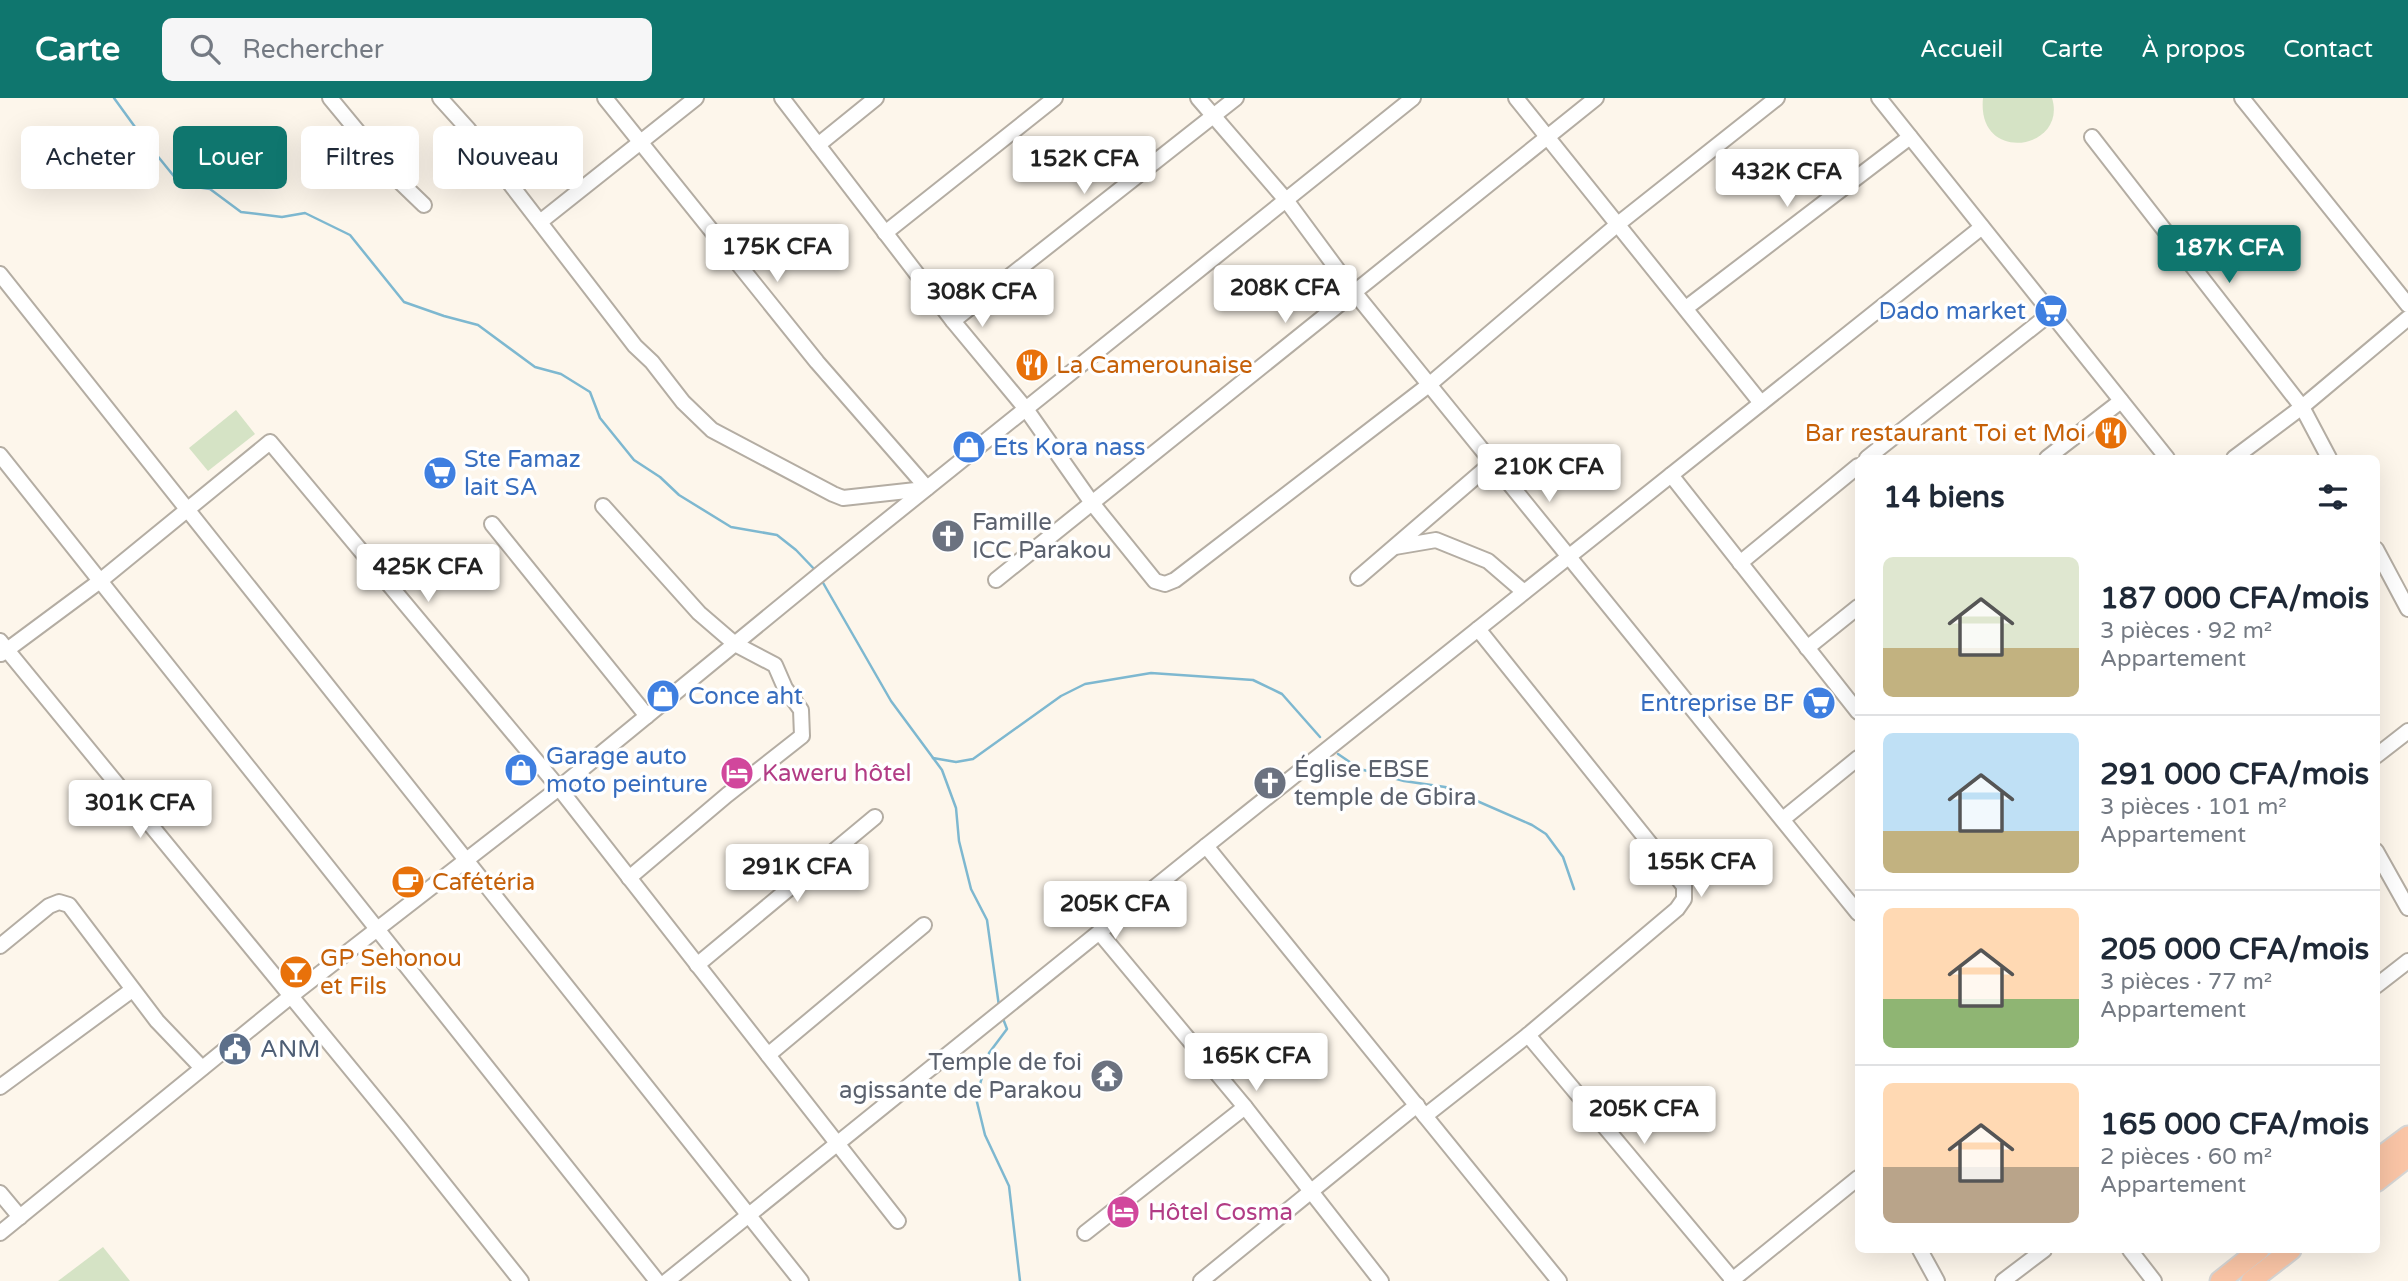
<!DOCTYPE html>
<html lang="fr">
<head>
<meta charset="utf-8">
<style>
  :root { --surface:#fff; --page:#f6f6f7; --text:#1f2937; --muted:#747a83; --line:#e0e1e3; --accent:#0f766e }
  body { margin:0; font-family:"Varela Round",sans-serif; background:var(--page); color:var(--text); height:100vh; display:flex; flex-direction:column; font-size:26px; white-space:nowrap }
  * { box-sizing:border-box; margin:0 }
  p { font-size:23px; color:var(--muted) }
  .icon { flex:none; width:38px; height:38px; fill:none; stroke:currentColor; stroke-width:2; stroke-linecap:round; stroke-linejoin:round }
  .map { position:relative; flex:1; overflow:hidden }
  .drawer { position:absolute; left:1855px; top:357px; width:525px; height:798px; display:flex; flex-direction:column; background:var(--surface); border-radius:10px; box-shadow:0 7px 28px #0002 }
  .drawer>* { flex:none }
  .hud { position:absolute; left:21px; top:28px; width:665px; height:63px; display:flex; gap:14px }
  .price { position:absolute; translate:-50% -60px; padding:0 16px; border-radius:7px; background:#fff; color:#222; font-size:23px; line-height:46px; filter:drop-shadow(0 2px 4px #0008) }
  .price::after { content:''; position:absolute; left:50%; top:42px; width:21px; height:16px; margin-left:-10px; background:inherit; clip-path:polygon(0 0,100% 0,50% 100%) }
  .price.active { background:var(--accent); color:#fff }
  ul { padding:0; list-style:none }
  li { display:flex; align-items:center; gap:21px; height:175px; padding:0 28px }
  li+li { border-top:2px solid var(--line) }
  li span { display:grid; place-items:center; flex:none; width:196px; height:140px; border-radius:10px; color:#555 }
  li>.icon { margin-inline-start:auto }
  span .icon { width:84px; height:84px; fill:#fffc; stroke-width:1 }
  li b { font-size:30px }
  h2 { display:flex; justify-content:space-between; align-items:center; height:84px; padding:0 28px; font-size:30px }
  .chip { padding:0 24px; border-radius:10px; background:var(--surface); box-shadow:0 7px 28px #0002; font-size:24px; line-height:63px }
  .chip.active { background:var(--accent); color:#fff }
  header { display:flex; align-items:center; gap:42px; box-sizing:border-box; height:98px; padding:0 35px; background:var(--accent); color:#fff }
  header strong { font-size:33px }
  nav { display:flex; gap:38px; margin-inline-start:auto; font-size:24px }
  .search { width:490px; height:63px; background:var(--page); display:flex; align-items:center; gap:18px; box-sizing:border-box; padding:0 24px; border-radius:10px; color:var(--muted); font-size:26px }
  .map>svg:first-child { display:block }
  .green { fill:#d5e3c5 }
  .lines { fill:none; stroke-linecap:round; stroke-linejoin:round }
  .stream { stroke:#7eb8d0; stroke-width:2.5 }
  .minor-casing { stroke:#b4ada3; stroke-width:18 }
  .major-casing { stroke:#d6d5d4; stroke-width:23 }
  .minor { stroke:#fff; stroke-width:14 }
  .major { stroke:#fac5a6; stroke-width:19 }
  .labels { text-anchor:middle; stroke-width:7; stroke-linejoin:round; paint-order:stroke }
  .shop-label { font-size:24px; fill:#366cbe; stroke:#fff; text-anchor:start }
  .food-label { font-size:24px; fill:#c56008; stroke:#fff; text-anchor:start }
  .worship-label { font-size:24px; fill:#5b616d; stroke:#fff; text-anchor:start }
  .hotel-label { font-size:24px; fill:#b23c85; stroke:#fff; text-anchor:start }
  .service-label { font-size:24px; fill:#4e5e75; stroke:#fff; text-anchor:start }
</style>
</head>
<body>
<header>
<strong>Carte</strong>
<div class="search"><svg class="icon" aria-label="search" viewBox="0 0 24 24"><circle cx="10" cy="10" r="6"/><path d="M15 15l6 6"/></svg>Rechercher</div>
<nav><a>Accueil</a><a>Carte</a><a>À propos</a><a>Contact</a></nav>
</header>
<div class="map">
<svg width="2408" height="1183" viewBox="0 0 2408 1183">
  <rect width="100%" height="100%" fill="#fdf6eb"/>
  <!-- green -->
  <g class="green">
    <path d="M1983 0H2052C2068 52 1976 67 1983 0Z"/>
    <path d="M236 312 255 336 208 373 189 350Z"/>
    <path d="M103 1149 130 1183H58Z"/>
  </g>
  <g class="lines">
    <!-- stream -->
    <g class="stream">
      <path d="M114 0 143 40 181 87 210 91 241 114 282 119 305 115 350 137 404 204 444 218 478 227 535 269 561 276 590 294 600 320 634 362 660 379 679 397 731 429 777 437 796 452 817 474"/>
      <path d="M822 483 891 603 942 672 956 710 959 743 971 791 987 822 999 908"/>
      <path d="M1338 656 1360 671 1404 683 1445 689 1532 727 1546 736 1563 759 1574 791"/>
      <path d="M933 660 956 664 973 661 1061 598 1085 586 1151 575 1253 582 1282 596 1320 639"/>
      <path d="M1002 918 1007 931 989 955 976 1000 985 1037 1009 1088 1020 1183"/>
    </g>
    <defs>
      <g id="minor">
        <path d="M330 0 397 81 424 107"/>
        <path d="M440 0 468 31 635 248 652 264 683 304 712 332 833 396 843 400 925 391"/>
        <path d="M605 0 817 264 927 390"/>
        <path d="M782 0 953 223 1026 311 1092 405 1155 483 1165 486 1175 482 1430 286 1618 126 1777 0"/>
        <path d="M1198 0 1286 102 1354 194 1858 815"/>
        <path d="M1516 0 1761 305"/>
        <path d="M1879 0 2167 360"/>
        <path d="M2242 0 2408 207"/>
        <path d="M2092 39 2302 309 2329 360"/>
        <path d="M818 47 876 0"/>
        <path d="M540 124 696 0"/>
        <path d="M885 135 1055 0"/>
        <path d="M0 176 801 1183"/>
        <path d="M1686 210 1910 39"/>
        <path d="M953 223 1236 0"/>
        <path d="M0 357 657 1183"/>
        <path d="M1867 360 2051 215"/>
        <path d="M2047 360 2121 303"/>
        <path d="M2234 360 2302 309 2408 220"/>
        <path d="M1671 377 1858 614"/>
        <path d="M603 408 699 515 735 546 775 567 785 590 801 612 802 638 727 697 629 780"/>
        <path d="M492 426 647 618"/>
        <path d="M1395 449 1436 442 1488 463 1524 494"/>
        <path d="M2376 451 2408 511"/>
        <path d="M1740 465 1858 368"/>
        <path d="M1358 480 1493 364"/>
        <path d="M996 482 1596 0"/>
        <path d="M0 543 7 552 100 483 270 344 559 690 898 1123"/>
        <path d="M1807 550 1858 509"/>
        <path d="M1 556 7 552 400 1031 521 1183"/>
        <path d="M2376 658 2408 633"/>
        <path d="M1783 721 1858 660"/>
        <path d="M1206 748 1559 1183"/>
        <path d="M2376 753 2408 810"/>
        <path d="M1099 834 1245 1009 1381 1183"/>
        <path d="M0 848 49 808 59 804 69 807 157 923 202 970"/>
        <path d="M697 867 875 719"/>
        <path d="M2376 888 2408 863"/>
        <path d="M1528 937 1733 1182"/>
        <path d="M768 957 924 827"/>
        <path d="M0 989 132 892"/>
        <path d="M1425 1018 1528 937 1677 811 1684 801V788L1478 531"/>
        <path d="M0 1095 20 1119"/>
        <path d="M0 1135 291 898 559 690 825 472 1413 0"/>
        <path d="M1085 1135 1245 1009"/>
        <path d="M1920 1152 1937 1183"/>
        <path d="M2130 1152 2154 1183"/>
        <path d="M667 1183 1206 748 1982 129"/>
        <path d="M1201 1183 1417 1007"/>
        <path d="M1731 1183 1858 1080"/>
        <path d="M2003 1183 2044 1152"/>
      </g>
      <g id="major">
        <path d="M2376 1062 2408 1038"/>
        <path d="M2376 1084 2408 1059"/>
        <path d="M2220 1183 2259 1152"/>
        <path d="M2251 1183 2291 1152"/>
      </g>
    </defs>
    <!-- minor casing -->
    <use href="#minor" class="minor-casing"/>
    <!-- major casing -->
    <use href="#major" class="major-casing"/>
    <!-- minor -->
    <use href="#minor" class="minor"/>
    <!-- major -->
    <use href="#major" class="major"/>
  </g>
  <!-- icons -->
  <defs>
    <symbol id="supermarket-disc" viewBox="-11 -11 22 22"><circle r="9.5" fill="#3f7fe0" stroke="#fff"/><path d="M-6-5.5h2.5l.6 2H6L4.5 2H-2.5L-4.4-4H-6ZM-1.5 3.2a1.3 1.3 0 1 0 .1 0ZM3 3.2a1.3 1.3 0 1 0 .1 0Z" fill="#fff"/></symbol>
    <symbol id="restaurant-disc" viewBox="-11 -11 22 22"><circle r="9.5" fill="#e8710a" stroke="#fff"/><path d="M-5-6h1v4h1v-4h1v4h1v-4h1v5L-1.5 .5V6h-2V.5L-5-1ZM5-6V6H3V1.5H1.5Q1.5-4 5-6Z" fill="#fff"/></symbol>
    <symbol id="shop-disc" viewBox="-11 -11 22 22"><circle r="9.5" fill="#3f7fe0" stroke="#fff"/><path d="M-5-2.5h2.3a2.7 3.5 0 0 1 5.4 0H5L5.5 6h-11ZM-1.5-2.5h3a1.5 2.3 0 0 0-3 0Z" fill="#fff"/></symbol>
    <symbol id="church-disc" viewBox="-11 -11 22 22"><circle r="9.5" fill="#6b7280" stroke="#fff"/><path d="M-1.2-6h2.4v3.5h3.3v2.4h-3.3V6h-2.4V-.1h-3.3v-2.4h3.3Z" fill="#fff"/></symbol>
    <symbol id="hotel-disc" viewBox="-11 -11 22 22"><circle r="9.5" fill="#d1479c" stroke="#fff"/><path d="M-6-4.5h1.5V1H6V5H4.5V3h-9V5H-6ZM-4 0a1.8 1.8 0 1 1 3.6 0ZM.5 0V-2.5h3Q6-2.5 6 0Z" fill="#fff"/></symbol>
    <symbol id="cafe-disc" viewBox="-11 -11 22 22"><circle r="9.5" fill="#e8710a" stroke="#fff"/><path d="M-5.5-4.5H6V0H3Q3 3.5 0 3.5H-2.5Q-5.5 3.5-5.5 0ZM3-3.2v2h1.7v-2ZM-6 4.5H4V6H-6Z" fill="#fff"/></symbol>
    <symbol id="bar-disc" viewBox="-11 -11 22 22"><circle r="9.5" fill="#e8710a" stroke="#fff"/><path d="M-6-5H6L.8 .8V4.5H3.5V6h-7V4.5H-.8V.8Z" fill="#fff"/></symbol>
    <symbol id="civic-disc" viewBox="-11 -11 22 22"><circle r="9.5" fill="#5c6f8a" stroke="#fff"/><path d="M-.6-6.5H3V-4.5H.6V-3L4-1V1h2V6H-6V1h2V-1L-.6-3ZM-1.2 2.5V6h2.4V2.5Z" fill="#fff"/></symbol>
    <symbol id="temple-disc" viewBox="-11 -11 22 22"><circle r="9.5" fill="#6b7280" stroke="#fff"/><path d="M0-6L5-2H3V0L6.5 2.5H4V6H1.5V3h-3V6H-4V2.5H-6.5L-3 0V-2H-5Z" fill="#fff"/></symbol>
  </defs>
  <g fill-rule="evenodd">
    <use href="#supermarket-disc" x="2032" y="194" width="38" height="38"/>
    <use href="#restaurant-disc" x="1013" y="248" width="38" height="38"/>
    <use href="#restaurant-disc" x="2092" y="316" width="38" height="38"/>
    <use href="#shop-disc" x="950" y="330" width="38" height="38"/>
    <use href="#supermarket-disc" x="421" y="356" width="38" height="38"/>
    <use href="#church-disc" x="929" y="419" width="38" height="38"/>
    <use href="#shop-disc" x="644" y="579" width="38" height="38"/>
    <use href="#supermarket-disc" x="1800" y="586" width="38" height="38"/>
    <use href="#shop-disc" x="502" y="653" width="38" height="38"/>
    <use href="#hotel-disc" x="718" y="656" width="38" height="38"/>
    <use href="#church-disc" x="1251" y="666" width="38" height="38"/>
    <use href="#cafe-disc" x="389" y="765" width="38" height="38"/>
    <use href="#bar-disc" x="277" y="855" width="38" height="38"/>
    <use href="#civic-disc" x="216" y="932" width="38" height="38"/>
    <use href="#temple-disc" x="1088" y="959" width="38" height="38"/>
    <use href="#hotel-disc" x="1104" y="1095" width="38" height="38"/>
  </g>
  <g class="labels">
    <!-- shop labels -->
    <g class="shop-label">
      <text x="2026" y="221" text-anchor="end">Dado market</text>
      <text x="993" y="357">Ets Kora nass</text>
      <text x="464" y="369">Ste Famaz<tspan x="464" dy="28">lait SA</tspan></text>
      <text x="688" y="606">Conce aht</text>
      <text x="1794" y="613" text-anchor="end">Entreprise BF</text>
      <text x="546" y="666">Garage auto<tspan x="546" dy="28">moto peinture</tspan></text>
    </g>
    <!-- food labels -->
    <g class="food-label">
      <text x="1056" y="275">La Camerounaise</text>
      <text x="2086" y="343" text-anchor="end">Bar restaurant Toi et Moi</text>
      <text x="432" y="792">Cafétéria</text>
      <text x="320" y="868">GP Sehonou<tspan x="320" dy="28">et Fils</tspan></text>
    </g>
    <!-- worship labels -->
    <g class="worship-label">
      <text x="972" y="432">Famille<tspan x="972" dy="28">ICC Parakou</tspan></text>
      <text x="1294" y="679">Église EBSE<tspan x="1294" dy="28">temple de Gbira</tspan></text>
      <text x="1082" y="972" text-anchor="end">Temple de foi<tspan x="1082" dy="28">agissante de Parakou</tspan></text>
    </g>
    <!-- hotel labels -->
    <g class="hotel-label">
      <text x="762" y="683">Kaweru hôtel</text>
      <text x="1148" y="1122">Hôtel Cosma</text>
    </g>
    <!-- service labels -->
    <g class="service-label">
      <text x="260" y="959">ANM</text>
    </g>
  </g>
</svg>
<b class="price" style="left:1084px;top:98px">152K CFA</b>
<b class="price" style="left:1787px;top:111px">432K CFA</b>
<b class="price" style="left:777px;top:186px">175K CFA</b>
<b class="price active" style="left:2229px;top:187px">187K CFA</b>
<b class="price" style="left:1285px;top:227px">208K CFA</b>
<b class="price" style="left:982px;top:231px">308K CFA</b>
<b class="price" style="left:1549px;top:406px">210K CFA</b>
<b class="price" style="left:428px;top:506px">425K CFA</b>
<b class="price" style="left:140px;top:742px">301K CFA</b>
<b class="price" style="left:1701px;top:801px">155K CFA</b>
<b class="price" style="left:797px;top:806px">291K CFA</b>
<b class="price" style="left:1115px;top:843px">205K CFA</b>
<b class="price" style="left:1256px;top:995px">165K CFA</b>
<b class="price" style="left:1644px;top:1048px">205K CFA</b>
<div class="hud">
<a class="chip">Acheter</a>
<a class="chip active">Louer</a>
<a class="chip">Filtres</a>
<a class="chip">Nouveau</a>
</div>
<section class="drawer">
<h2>14 biens<svg class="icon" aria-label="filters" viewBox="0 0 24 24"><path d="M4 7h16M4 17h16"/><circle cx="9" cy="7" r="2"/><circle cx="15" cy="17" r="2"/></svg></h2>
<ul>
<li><span style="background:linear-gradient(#dfe7d0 65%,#c2b280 0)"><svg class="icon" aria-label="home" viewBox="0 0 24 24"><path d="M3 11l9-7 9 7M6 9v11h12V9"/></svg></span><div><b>187 000 CFA/mois</b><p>3 pièces · 92 m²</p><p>Appartement</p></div></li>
<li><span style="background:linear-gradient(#bfe0f5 70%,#c2b280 0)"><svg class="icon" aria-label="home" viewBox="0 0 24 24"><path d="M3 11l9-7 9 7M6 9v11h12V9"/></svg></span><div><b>291 000 CFA/mois</b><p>3 pièces · 101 m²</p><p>Appartement</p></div></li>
<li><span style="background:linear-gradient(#ffd9b3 65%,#8fb573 0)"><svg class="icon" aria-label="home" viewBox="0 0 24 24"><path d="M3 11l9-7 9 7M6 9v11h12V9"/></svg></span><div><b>205 000 CFA/mois</b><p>3 pièces · 77 m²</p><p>Appartement</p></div></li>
<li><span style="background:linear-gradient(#ffd9b3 60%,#b9a48a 0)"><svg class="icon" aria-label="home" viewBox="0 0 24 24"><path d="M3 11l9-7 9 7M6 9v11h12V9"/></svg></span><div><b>165 000 CFA/mois</b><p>2 pièces · 60 m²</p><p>Appartement</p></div></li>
</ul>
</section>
</div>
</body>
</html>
